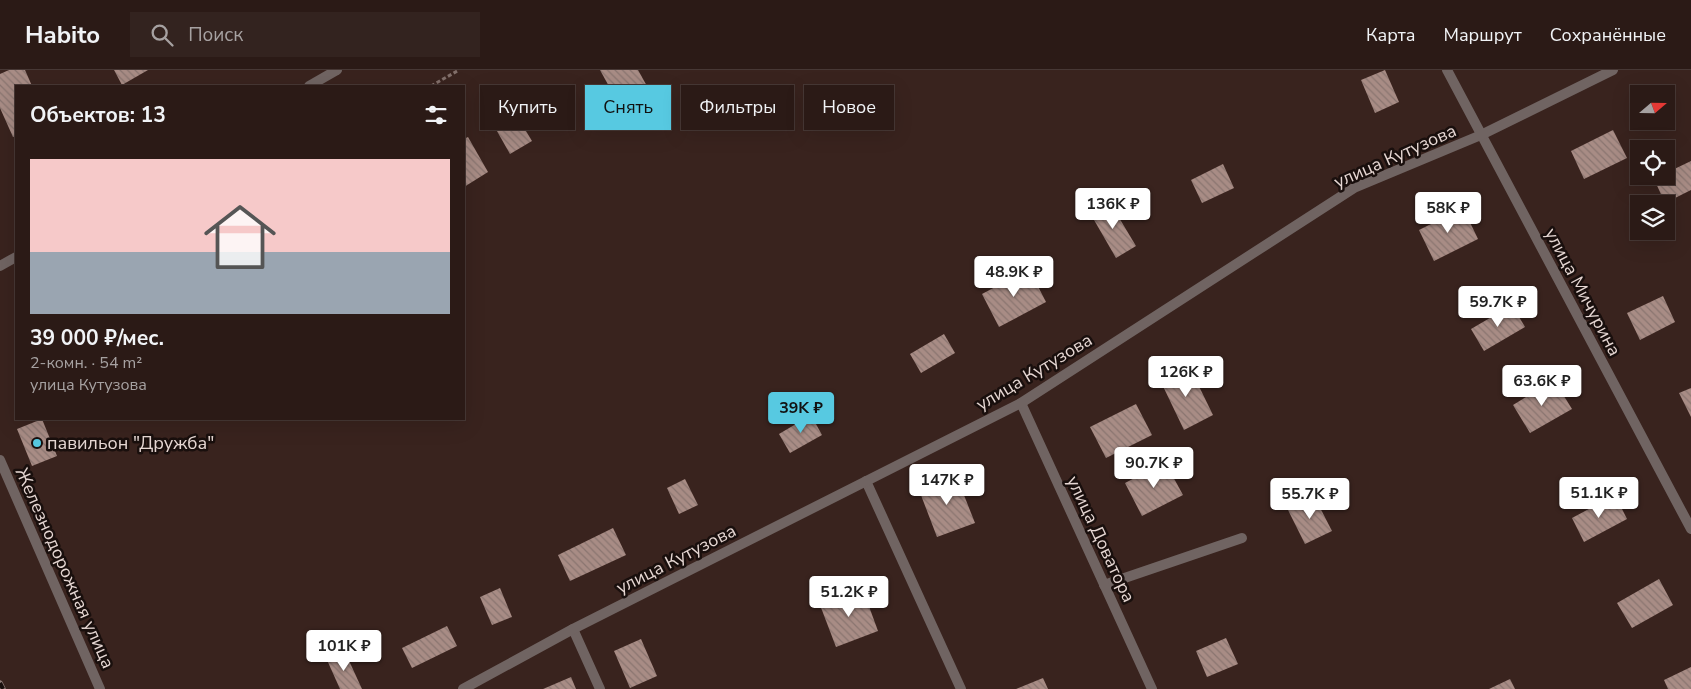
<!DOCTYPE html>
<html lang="ru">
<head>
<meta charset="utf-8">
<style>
  :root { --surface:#2b1a16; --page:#33231f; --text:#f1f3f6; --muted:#a6a1a1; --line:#473835; --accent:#57c9e1 }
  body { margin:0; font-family:"Nunito Sans",sans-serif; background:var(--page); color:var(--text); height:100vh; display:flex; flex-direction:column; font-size:19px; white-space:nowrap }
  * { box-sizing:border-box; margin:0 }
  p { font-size:16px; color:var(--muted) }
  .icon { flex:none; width:28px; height:28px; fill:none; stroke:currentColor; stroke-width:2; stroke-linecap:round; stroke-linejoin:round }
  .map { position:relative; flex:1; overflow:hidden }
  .drawer { position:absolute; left:15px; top:15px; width:450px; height:335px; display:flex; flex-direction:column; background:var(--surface); border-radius:0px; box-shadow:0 5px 20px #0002,0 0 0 1px var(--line) }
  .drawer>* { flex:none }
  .banner { position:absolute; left:480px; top:15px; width:475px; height:45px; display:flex; gap:10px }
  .needle { width:32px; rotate:70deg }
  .tools { position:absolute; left:1630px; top:15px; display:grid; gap:10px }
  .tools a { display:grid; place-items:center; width:45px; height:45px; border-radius:0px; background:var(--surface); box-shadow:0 5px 20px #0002,0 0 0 1px var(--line); font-size:25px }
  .price { position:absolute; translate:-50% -42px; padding:0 11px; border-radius:5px; background:#fff; color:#222; font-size:16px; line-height:32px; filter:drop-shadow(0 1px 2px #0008) }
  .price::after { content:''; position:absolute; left:50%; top:30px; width:15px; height:11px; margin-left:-8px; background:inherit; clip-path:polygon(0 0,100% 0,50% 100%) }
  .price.selected { background:var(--accent); color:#111 }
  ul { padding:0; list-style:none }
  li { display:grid; align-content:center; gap:10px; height:265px; padding:0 15px }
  li span { display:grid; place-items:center; height:155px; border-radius:0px; color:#555 }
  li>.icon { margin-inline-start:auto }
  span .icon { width:90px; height:90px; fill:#fffc; stroke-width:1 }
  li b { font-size:21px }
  h2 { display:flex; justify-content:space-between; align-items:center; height:60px; padding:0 15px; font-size:21px }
  .chip { padding:0 18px; border-radius:0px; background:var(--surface); box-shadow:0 5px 20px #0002,0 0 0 1px var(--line); font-size:18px; line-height:45px }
  .chip.selected { background:var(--accent); color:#111 }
  header { display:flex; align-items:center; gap:30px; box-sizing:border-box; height:70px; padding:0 25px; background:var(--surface); border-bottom:1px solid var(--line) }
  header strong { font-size:24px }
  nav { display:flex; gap:28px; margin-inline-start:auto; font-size:18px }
  .search { width:350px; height:45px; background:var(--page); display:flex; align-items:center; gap:12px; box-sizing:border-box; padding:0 18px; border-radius:0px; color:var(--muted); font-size:19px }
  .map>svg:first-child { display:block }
  .building { fill:url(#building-back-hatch) }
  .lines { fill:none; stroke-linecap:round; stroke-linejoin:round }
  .path { stroke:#826f6a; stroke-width:3; stroke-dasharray:4 2.5; stroke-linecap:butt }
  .service { stroke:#706462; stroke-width:10 }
  .minor { stroke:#706462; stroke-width:10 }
  .tertiary { stroke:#706462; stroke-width:10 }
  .rail-casing { stroke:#8f7c78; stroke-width:5.5 }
  .rail { stroke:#190f0d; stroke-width:4; stroke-dasharray:11; stroke-linecap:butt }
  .poi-dot { fill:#57c9e1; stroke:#190f0d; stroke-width:2 }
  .labels { text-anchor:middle; stroke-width:5; stroke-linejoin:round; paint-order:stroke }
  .street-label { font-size:18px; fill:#e6d7d3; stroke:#190f0d }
  .poi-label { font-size:18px; fill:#e6d7d3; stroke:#190f0d; text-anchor:start }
</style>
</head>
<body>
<header>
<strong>Habito</strong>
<div class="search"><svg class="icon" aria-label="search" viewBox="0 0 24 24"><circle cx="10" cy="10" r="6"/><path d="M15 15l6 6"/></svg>Поиск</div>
<nav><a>Карта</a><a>Маршрут</a><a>Сохранённые</a></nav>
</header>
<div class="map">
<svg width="1691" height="619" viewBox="0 0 1691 619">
  <defs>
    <pattern id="building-back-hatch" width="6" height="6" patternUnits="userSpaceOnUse" patternTransform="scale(1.25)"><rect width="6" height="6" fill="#a88c85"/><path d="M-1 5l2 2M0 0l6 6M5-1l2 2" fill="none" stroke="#8a7570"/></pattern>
  </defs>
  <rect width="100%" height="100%" fill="#39231e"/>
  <!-- building -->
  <g class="building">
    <path d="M9 0H25L32 16H16V66L13 67 0 38V4Z"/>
    <path d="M114 0H148L122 15Z"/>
    <path d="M600 0H638L662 43 633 60Z"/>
    <path d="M1385 0 1399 32 1375 43 1361 10Z"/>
    <path d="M506 28 532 71 510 84 485 40Z"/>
    <path d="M1613 60 1627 88 1584 109 1571 81Z"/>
    <path d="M468 67 488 102 464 117V69Z"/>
    <path d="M1691 91V120L1665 133 1654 109 1659 106H1666V103Z"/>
    <path d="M1223 94 1234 118 1202 133 1191 110Z"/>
    <path d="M1109 131 1136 176 1116 188 1090 143Z"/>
    <path d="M1463 138 1478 169 1434 191 1419 160Z"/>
    <path d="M1029 199 1046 232 999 257 982 224Z"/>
    <path d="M1663 226 1675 252 1640 270 1627 243Z"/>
    <path d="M1512 235 1525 257 1484 281 1471 259Z"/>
    <path d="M944 264 955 283 921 303 910 284Z"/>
    <path d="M1189 296 1213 345 1184 360 1160 310Z"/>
    <path d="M1554 310 1572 339 1530 363 1513 335Z"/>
    <path d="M1691 318V347L1679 323Z"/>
    <path d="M1136 334 1152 365 1106 388 1090 357Z"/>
    <path d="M811 345 822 365 790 383 779 364Z"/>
    <path d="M42 349 57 386 32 396 17 359Z"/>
    <path d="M1165 392 1183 425 1142 446 1125 413Z"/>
    <path d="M956 405 975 453 937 467 919 420Z"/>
    <path d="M685 409 698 435 679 444 667 418Z"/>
    <path d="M1615 425 1627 449 1584 472 1572 448Z"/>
    <path d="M1314 426 1332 461 1305 474 1288 440Z"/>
    <path d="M613 458 626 485 570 511 558 485Z"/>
    <path d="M1659 509 1673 535 1632 558 1617 533Z"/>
    <path d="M500 518 512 547 492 555 480 527Z"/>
    <path d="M863 520 878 561 836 577 820 535Z"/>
    <path d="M447 556 457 576 412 598 402 578Z"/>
    <path d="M1226 568 1238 594 1207 607 1196 581Z"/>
    <path d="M641 569 657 606 630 618 614 581Z"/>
    <path d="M345 582 362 619H340L327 590Z"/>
    <path d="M1691 597V619H1668L1664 610Z"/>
    <path d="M571 607 576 619H543Z"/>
    <path d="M1043 608 1048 619H1016Z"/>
    <path d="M1510 609 1515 619H1489Z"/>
  </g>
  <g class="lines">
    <!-- path -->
    <path class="path" d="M431 16 459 0"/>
    <!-- service -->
    <path class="service" d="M1104 515 1242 468"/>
    <!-- minor -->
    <g class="minor">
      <path d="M1447 0 1691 459"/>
      <path d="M309 16 337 0"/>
      <path d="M0 196 16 187"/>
      <path d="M1021 333 1152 619"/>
      <path d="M866 411 961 619"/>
      <path d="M573 559 600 619"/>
      <path d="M463 619 573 559 1021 333 1354 118 1481 65 1613 0"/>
    </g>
    <!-- tertiary -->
    <path class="tertiary" d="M0 390 100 619"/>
    <defs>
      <path id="rail" d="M0 613 3 619"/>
    </defs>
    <!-- rail casing -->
    <use href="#rail" class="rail-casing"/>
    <!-- rail -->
    <use href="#rail" class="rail"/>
  </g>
  <!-- markers -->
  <circle class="poi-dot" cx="37" cy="373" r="5"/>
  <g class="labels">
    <!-- street labels -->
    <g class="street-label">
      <text transform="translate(1395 86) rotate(-24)" y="6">улица Кутузова</text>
      <text transform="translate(1583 222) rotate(62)" y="6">улица Мичурина</text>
      <text transform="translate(1034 302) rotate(-31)" y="6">улица Кутузова</text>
      <text transform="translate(1101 469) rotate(65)" y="6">улица Доватора</text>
      <text transform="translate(676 489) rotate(-27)" y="6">улица Кутузова</text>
      <text transform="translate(65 498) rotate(66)" y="6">Железнодорожная улица</text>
    </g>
    <!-- poi labels -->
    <g class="poi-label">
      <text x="47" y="379">павильон "Дружба"</text>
    </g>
  </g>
</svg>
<div class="tools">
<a><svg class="needle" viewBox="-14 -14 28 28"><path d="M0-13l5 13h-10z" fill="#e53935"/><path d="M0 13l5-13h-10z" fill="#a6a1a1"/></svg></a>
<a><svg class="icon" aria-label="locate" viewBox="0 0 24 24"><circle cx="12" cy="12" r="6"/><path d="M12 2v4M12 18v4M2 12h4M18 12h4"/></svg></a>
<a><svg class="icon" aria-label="layers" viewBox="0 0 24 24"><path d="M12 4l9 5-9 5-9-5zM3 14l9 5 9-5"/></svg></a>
</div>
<b class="price" style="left:1113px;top:160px">136K ₽</b>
<b class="price" style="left:1448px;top:164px">58K ₽</b>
<b class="price" style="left:1014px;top:228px">48.9K ₽</b>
<b class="price" style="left:1498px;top:258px">59.7K ₽</b>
<b class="price" style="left:1186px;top:328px">126K ₽</b>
<b class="price" style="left:1542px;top:337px">63.6K ₽</b>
<b class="price selected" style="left:801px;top:364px">39K ₽</b>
<b class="price" style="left:1154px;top:419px">90.7K ₽</b>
<b class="price" style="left:947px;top:436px">147K ₽</b>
<b class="price" style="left:1599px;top:449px">51.1K ₽</b>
<b class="price" style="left:1310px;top:450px">55.7K ₽</b>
<b class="price" style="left:849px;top:548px">51.2K ₽</b>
<b class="price" style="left:344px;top:602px">101K ₽</b>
<div class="banner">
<a class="chip">Купить</a>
<a class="chip selected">Снять</a>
<a class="chip">Фильтры</a>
<a class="chip">Новое</a>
</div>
<section class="drawer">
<h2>Объектов: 13<svg class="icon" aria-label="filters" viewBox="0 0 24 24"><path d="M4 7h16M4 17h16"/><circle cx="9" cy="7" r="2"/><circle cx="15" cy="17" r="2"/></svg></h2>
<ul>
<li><span style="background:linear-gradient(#f6c9c9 60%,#9aa5b1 0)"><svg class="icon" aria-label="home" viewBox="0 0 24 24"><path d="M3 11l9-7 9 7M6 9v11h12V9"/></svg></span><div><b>39 000 ₽/мес.</b><p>2-комн. · 54 m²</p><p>улица Кутузова</p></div></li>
</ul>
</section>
</div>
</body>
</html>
